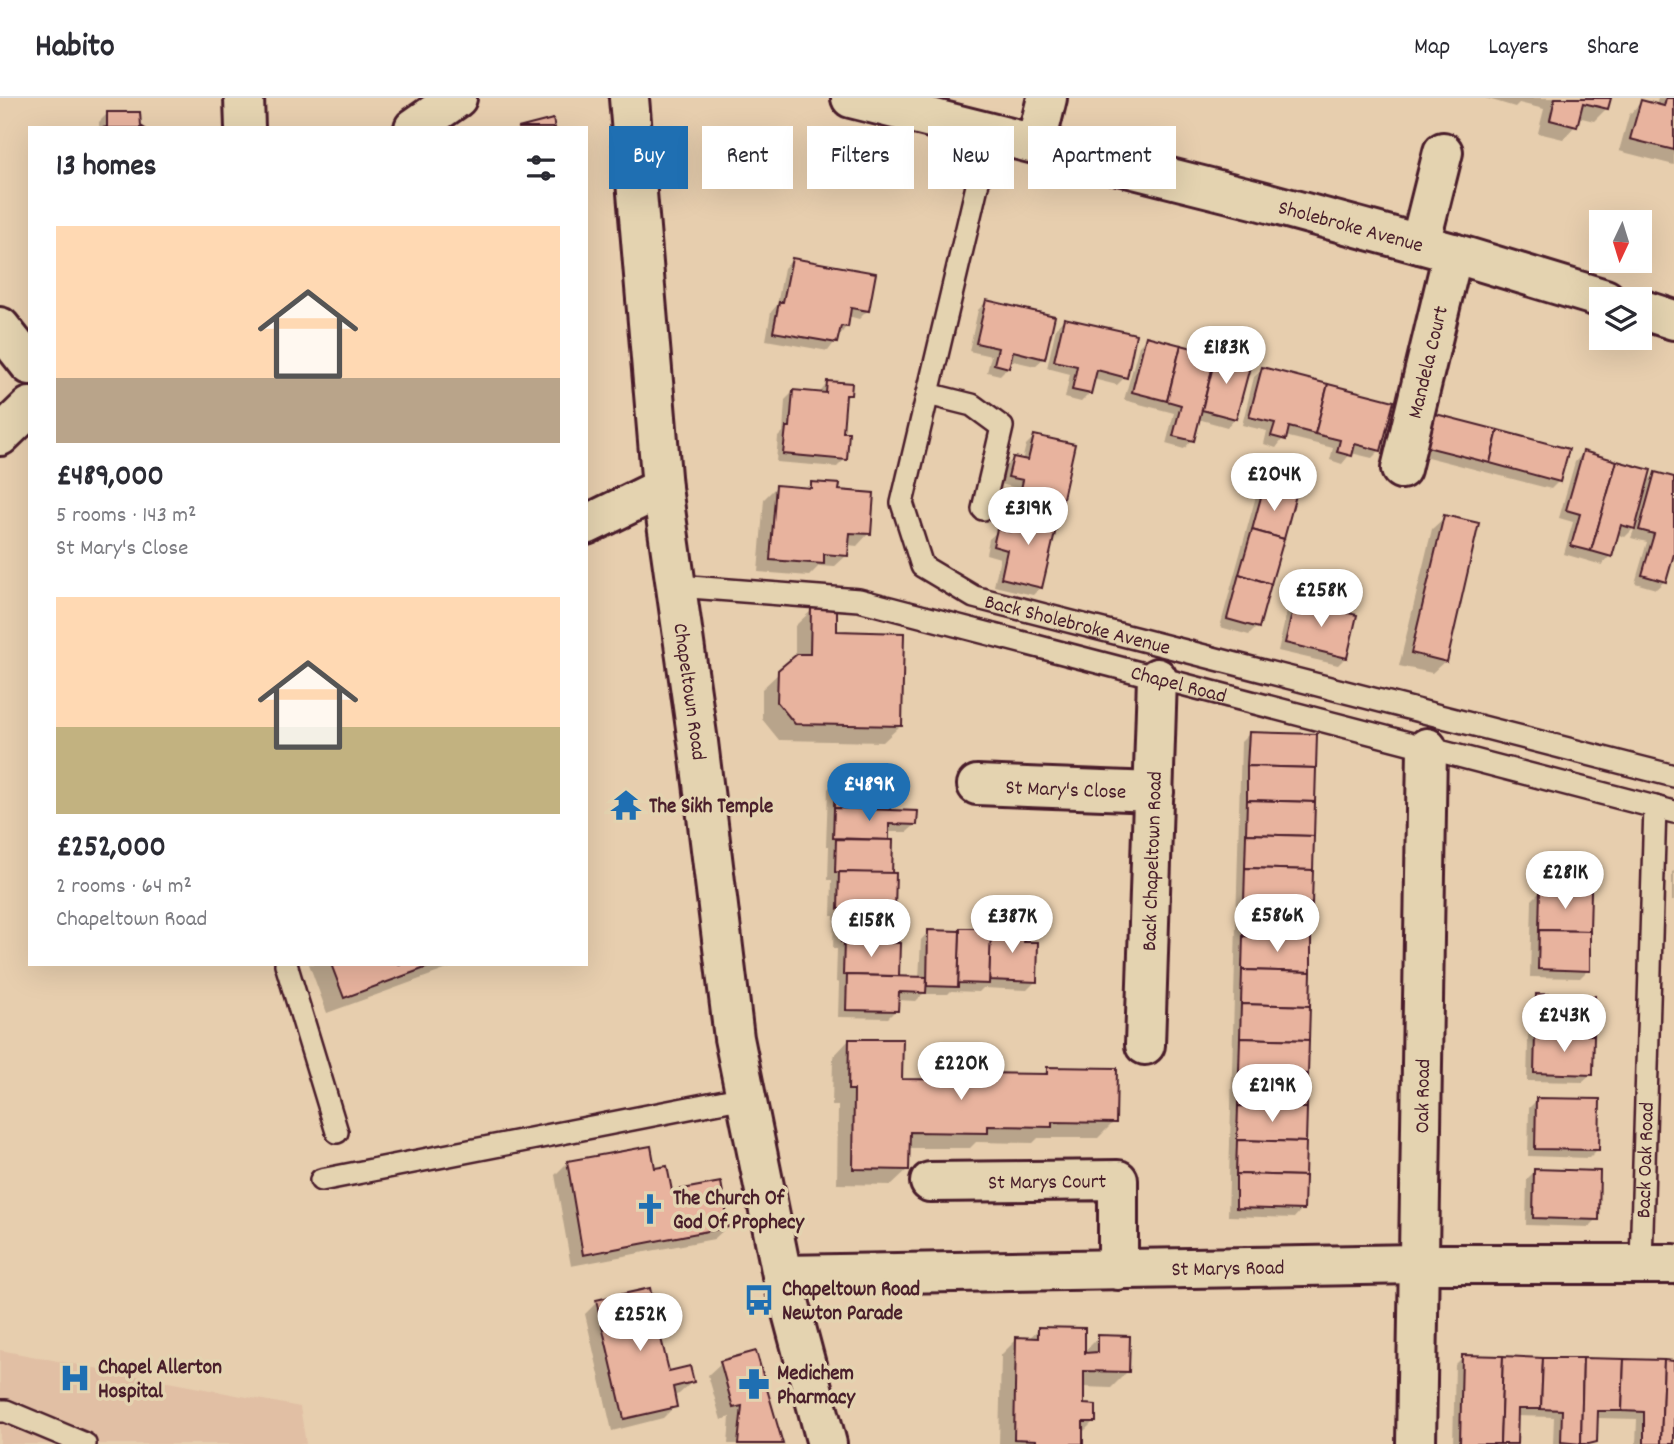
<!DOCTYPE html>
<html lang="en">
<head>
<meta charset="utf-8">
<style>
  :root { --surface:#fff; --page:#f7f7f7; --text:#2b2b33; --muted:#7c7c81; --line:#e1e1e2; --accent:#1f6fb2 }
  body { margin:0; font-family:Dekko,sans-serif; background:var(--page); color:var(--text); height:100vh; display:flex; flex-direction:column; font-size:26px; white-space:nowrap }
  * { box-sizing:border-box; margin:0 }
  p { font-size:23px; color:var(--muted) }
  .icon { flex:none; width:38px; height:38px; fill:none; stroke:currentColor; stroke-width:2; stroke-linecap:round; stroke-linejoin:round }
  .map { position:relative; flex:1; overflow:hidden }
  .panel { position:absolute; left:28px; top:28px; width:560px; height:840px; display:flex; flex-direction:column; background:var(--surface); border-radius:0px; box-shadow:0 7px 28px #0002 }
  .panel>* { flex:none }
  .guide { position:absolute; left:609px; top:28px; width:665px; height:63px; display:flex; gap:14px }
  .needle { width:46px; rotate:184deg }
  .fabs { position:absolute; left:1589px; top:112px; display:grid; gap:14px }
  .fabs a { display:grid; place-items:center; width:63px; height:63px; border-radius:0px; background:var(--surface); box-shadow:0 7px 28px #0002; font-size:35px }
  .price { position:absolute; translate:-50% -60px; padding:0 16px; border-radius:24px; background:#fff; color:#222; font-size:23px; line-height:46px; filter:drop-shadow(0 2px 4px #0008) }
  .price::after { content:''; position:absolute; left:50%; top:42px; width:21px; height:16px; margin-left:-10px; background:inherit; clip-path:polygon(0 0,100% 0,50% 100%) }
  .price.active { background:var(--accent); color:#fff }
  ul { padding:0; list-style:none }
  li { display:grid; align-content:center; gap:14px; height:371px; padding:0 28px }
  li span { display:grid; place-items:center; height:217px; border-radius:0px; color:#555 }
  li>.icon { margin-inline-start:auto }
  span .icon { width:126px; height:126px; fill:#fffc; stroke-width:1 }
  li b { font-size:30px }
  h2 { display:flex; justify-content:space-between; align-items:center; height:84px; padding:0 28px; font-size:30px }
  .pill { padding:0 24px; border-radius:0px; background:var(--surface); box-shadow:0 7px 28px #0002; font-size:24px; line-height:63px }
  .pill.active { background:var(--accent); color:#fff }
  header { display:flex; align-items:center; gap:42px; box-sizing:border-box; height:98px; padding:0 35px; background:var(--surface); border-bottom:2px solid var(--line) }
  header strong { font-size:33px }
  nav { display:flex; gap:38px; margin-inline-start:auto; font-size:24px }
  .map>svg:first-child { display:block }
  .built { fill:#e1bfa4 }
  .shadow { fill:#0003 }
  .building { fill:#e8b39e; stroke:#4a1f2b; stroke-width:2 }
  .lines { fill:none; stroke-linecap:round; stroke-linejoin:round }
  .lane-casing { stroke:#4a1f2b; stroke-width:26 }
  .street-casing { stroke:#4a1f2b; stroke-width:44 }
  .lane { stroke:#e4d3b0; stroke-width:21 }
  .street { stroke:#e4d3b0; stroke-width:38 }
  .labels { text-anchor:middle; stroke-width:7; stroke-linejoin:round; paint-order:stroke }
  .street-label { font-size:21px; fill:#4a1f2b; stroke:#e4d3b0 }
  .poi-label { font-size:21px; font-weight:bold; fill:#4a1f2b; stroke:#e4d3b0; text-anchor:start }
</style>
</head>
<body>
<header>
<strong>Habito</strong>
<nav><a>Map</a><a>Layers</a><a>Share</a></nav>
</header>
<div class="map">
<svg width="1674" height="1346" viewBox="0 0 1674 1346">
  <rect width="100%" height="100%" fill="#e7ceae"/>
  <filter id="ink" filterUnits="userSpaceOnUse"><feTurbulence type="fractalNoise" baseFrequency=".0143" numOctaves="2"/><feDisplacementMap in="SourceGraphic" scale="14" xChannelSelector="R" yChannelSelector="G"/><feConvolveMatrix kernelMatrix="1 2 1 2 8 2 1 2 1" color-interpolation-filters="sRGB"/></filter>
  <g filter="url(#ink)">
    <!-- built -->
    <path class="built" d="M0 1252 300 1309 306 1346H0Z"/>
    <!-- shadow -->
    <g class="shadow">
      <path d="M1485 0H1609L1607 10 1594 23 1578 19 1575 28 1563 41 1538 35 1544 11 1519 5 1515 9Z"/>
      <path d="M1658 0H1674V67L1619 53 1629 17 1641 4 1656 8Z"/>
      <path d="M107 16 139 30H99V24Z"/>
      <path d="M792 162 868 212 859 221 848 218 846 229 828 253 766 242 771 214 777 207 784 170Z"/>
      <path d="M986 204 1044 260 1035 268 1009 262 1008 269 1000 277 987 274 991 258 969 253 978 212Z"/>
      <path d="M1064 221 1125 279 1117 287 1093 281 1090 295 1081 304 1065 300 1070 276 1047 270 1056 230Z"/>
      <path d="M1147 240 1249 266 1235 320 1227 329 1198 321 1192 342 1184 351 1166 346 1174 315 1124 302 1139 248Z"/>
      <path d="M1263 271 1380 352 1372 360 1351 355 1342 366 1330 362 1333 350 1285 338 1276 350 1264 346 1267 333 1242 327 1254 279Z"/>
      <path d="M827 285 850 296 844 302 841 335 845 361 837 369 776 364 778 339 783 334 785 302 793 294 819 296Z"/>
      <path d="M1420 324 1559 383 1551 391 1412 355Z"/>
      <path d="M1034 339 1041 489 1033 497 994 488 1000 460 986 456 989 441 998 433 1006 435 1016 390 1001 386 1005 369 1013 361 1022 363 1026 347Z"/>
      <path d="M1583 355 1645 386 1655 376 1674 381V452L1665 483 1656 491 1635 485 1647 444 1631 440 1635 429 1625 439 1616 436 1610 458 1602 467 1564 456 1573 424 1559 420 1575 364Z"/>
      <path d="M812 386 837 393 869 435 857 448 848 447 847 457 834 469 819 468 809 478 758 474 764 401 776 389 807 391Z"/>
      <path d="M1265 390 1257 529 1249 537 1220 529 1256 398Z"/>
      <path d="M1445 419V563L1432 575 1399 568 1432 431Z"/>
      <path d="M1296 504 1346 559 1338 567 1278 553 1287 513Z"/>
      <path d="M812 512 835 535 900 628 883 644 779 642 762 621V591L795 560V528Z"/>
      <path d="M1249 636 1302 1111 1294 1120 1228 1118 1241 644Z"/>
      <path d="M836 683 889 684 888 714 916 726 907 734H887L894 814H897L898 880 919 881 921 842 929 833 958 834 960 832H988L992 829 1022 846 1036 883 1027 892 983 890 979 894 951 893 948 896H923L916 903 897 902 896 912 888 920 838 919 839 885 836 884 837 851H833L834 818H831L832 782H828L829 748H826L828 691Z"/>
      <path d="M1674 773V803H1672V774Z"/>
      <path d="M1541 793 1588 872 1580 880 1530 879 1532 802Z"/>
      <path d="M309 866H461L327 915Z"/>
      <path d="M1537 898 1592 976 1583 984 1527 983 1529 906Z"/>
      <path d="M849 942 900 983 976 984 983 976 1042 977 1048 971 1114 1024 1098 1040H1038L1033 1045 976 1044 970 1050H908V1071L891 1087 837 1086 838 1008H832L833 959Z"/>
      <path d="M1537 1002 1597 1052 1589 1060 1528 1058 1529 1010Z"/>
      <path d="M567 1065 654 1072 670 1095 727 1129 714 1141 571 1168 555 1077Z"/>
      <path d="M1535 1073 1597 1121 1589 1129 1526 1127 1527 1081Z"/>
      <path d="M597 1204 677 1223 665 1235 659 1237 668 1275 692 1284 679 1296 673 1298 675 1308 663 1320 612 1333 585 1216Z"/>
      <path d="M1039 1231 1083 1255 1099 1239 1127 1274 1111 1290 1082 1289V1308L1094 1323 1081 1336V1346H999L1001 1257 1017 1241H1028Z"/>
      <path d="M1463 1259 1674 1265V1346H1636L1637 1321 1596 1320 1595 1344 1593 1346H1553L1554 1319 1516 1318 1515 1346H1453L1455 1267Z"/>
      <path d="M721 1265 781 1346H728L730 1319 721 1322 708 1277Z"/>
    </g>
    <!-- building -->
    <g class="building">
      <path d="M1555 0H1611L1608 11 1583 5 1577 29 1550 22Z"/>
      <path d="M1666 0H1674V52L1630 41 1641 2 1664 8Z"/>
      <path d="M107 14H140L141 28 144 30H102L107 29Z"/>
      <path d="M553 21 555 30H518Z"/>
      <path d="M792 160 876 175 869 213 851 210 848 229 841 228 837 245 773 234 779 204H783Z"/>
      <path d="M986 202 1055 218 1045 261 1013 253 1009 270 994 266 998 250 976 245Z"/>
      <path d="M1064 220 1136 236 1127 280 1097 272 1091 296 1072 292 1077 268 1054 263Z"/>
      <path d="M1146 238 1181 247 1167 303 1132 294Z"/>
      <path d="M1181 247 1216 256 1194 343 1173 338 1181 307 1167 303Z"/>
      <path d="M1216 256 1251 265 1236 321 1202 312Z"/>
      <path d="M1262 269 1328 286 1315 336 1289 329 1286 342 1271 338 1275 325 1249 319Z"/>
      <path d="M827 283 852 285 851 297H846L843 334H849L847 362 783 356 786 329H790L793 292 826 295Z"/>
      <path d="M1328 286 1394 303 1381 353 1355 346 1352 358 1337 354 1340 342 1315 336Z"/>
      <path d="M1428 314 1498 332 1490 365 1419 347Z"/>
      <path d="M1498 332 1569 351 1560 384 1490 365Z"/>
      <path d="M1034 337 1075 346 1059 418 1017 409 1023 382 1008 379 1013 359 1028 362Z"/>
      <path d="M1583 353 1617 363 1591 453 1571 448 1580 416 1566 412Z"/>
      <path d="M1617 363 1651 372 1635 431 1621 427 1612 459 1591 453Z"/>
      <path d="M1655 374 1674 379V456L1666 484 1642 477 1654 436 1639 432Z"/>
      <path d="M811 384 840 386 839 392 874 395 871 436 850 435 848 458 824 456V466L770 462 776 387 811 390Z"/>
      <path d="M1264 388 1296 397 1284 441 1252 432Z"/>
      <path d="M1017 409 1059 418 1042 490 1001 480 1007 452 993 448 997 431 1011 434Z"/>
      <path d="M1444 417 1479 425 1447 564 1411 555Z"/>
      <path d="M1252 432 1284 441 1271 486 1239 476Z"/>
      <path d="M1239 476 1271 486 1259 530 1227 521Z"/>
      <path d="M1295 503 1357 517 1347 560 1285 545Z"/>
      <path d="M811 510 837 511V533L904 535 902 628 795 626 777 604 778 572 797 556H810Z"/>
      <path d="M1249 634 1317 636 1316 670 1247 668Z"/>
      <path d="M1247 668 1316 670 1315 704 1247 702Z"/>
      <path d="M835 681 890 683V712L834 710Z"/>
      <path d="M1247 702 1315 704 1314 738 1246 736Z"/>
      <path d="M834 710 918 713 917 727 889 726V742L833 740Z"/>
      <path d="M1246 736 1314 738 1313 772 1245 770Z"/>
      <path d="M836 741 893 742 892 776 835 774Z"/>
      <path d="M1245 770 1313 772 1312 806 1244 804Z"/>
      <path d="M839 774 896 775 895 812 838 811Z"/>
      <path d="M1540 792 1591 793 1590 833 1539 832Z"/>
      <path d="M1244 804 1312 806 1311 840 1243 838Z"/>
      <path d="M842 811 899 812 898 845 841 844Z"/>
      <path d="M991 827 1024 828V844H1038L1037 884 989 882Z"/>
      <path d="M960 830H991L989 886 958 885Z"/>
      <path d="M928 832 960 833 958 889 927 888Z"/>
      <path d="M1539 832 1590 833V873L1538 871Z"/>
      <path d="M1243 838 1311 840V874L1242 872Z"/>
      <path d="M844 843 900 845 899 878 843 877Z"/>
      <path d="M331 866H436L344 900Z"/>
      <path d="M1242 872 1311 874 1310 908 1241 906Z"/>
      <path d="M847 877 927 879 926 895 899 894 898 913 846 912Z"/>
      <path d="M1536 896 1595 898 1594 937 1535 936Z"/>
      <path d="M1241 906 1310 908 1309 942 1240 940Z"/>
      <path d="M1535 936 1594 937 1593 977 1534 975Z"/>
      <path d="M1240 940 1309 942 1308 976 1239 974Z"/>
      <path d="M849 941H903L902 981 982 982V975L1047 976V969L1117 970 1116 1025 1052 1024V1029L988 1028V1035L910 1034 909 1072 853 1071 854 992H848Z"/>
      <path d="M1239 974 1308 976 1307 1010 1238 1008Z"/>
      <path d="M1536 1000 1600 1001 1599 1052 1535 1051Z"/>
      <path d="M1238 1008 1307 1010 1306 1044 1237 1042Z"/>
      <path d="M1237 1042 1306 1044 1305 1078 1236 1076Z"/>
      <path d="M651 1048 655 1070 667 1068 672 1093 721 1084 729 1129 583 1157 567 1063Z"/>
      <path d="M1534 1071 1600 1073 1599 1122 1533 1120Z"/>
      <path d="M1236 1076 1305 1078 1304 1112 1236 1110Z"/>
      <path d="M650 1190 655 1213 676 1209 679 1224 658 1228 669 1273 690 1268 694 1284 673 1289 677 1309 624 1321 596 1202Z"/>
      <path d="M1038 1229 1085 1230V1255L1098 1254V1237L1130 1238 1129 1274 1084 1273V1306L1096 1307V1324H1083V1346H1036V1342L1014 1341 1016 1239 1038 1240Z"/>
      <path d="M756 1253 783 1346H738L742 1308 733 1310 720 1263Z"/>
      <path d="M1462 1257 1503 1258 1500 1346H1460Z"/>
      <path d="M1503 1258 1543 1260 1541 1311H1518L1517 1346H1500Z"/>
      <path d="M1543 1260H1583L1581 1346 1561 1344 1562 1312 1541 1311Z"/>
      <path d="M1583 1260 1624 1261 1622 1313H1598L1597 1344 1589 1346H1581Z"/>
      <path d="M1624 1261 1664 1262 1661 1346H1644V1314L1622 1313Z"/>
      <path d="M1664 1262 1674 1263V1346H1661Z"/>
    </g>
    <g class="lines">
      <defs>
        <g id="lane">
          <path id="s1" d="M990 33 902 405 922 468 974 499 1674 678"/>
          <path d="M928 296 972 307 1002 329 983 411"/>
          <path id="s2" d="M677 488 859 502 1674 714"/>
          <path d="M286 866 337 1034"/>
          <path d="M321 1082 745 999"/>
          <path id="s3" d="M1641 1164 1655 709"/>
          <path d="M0 1313H6L85 1346"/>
        </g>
        <g id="street">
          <path d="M244 0 245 30"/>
          <path id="s4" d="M629 0 662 390 698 644 734 940 782 1177 827 1346"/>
          <path id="s5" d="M851 0 1254 101 1453 155 1605 201"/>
          <path d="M414 30 457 0"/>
          <path d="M1036 45 1047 0"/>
          <path d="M1420 146 1443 54"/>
          <path d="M1640 211 1674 222"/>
          <path d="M0 229 30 267"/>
          <path d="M0 338 30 309"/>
          <path id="s6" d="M1401 371 1453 155"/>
          <path d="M586 427 662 390"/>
          <path id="s7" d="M977 687 1154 694"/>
          <path id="s8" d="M1145 947 1157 580"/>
          <path id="s9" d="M930 1084 1118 1082V1172"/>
          <path id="s10" d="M782 1177 1418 1166H1674"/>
          <path id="s11" d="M1416 1346 1427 650"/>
        </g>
      </defs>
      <!-- lane casing -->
      <use href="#lane" class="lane-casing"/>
      <!-- street casing -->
      <use href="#street" class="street-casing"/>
      <!-- lane -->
      <use href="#lane" class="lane"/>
      <!-- street -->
      <use href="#street" class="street"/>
    </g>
  </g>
  <!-- icons -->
  <defs>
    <symbol id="temple-bare" viewBox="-9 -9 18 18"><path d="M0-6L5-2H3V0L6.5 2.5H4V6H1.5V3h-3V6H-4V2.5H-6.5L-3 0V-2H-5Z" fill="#1f6fb2" stroke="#e4d3b0" stroke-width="2.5" paint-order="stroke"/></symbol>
    <symbol id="church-bare" viewBox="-9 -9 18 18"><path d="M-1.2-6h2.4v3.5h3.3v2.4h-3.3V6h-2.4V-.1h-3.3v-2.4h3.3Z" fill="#1f6fb2" stroke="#e4d3b0" stroke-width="2.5" paint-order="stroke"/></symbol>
    <symbol id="bus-bare" viewBox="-9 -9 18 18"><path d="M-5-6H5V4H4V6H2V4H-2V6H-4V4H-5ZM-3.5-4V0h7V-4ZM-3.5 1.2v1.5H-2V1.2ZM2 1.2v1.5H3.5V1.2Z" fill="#1f6fb2" stroke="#e4d3b0" stroke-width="2.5" paint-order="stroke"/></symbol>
    <symbol id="hospital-bare" viewBox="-9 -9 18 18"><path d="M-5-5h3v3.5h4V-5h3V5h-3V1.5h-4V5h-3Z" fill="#1f6fb2" stroke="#e4d3b0" stroke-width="2.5" paint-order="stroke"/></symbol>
    <symbol id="pharmacy-bare" viewBox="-9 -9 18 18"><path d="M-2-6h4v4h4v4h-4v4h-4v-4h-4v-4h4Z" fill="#1f6fb2" stroke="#e4d3b0" stroke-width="2.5" paint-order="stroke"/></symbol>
  </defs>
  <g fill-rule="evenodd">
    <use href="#temple-bare" x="604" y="685" width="44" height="44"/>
    <use href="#church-bare" x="628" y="1089" width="44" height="44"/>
    <use href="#bus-bare" x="737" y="1180" width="44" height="44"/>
    <use href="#hospital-bare" x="53" y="1258" width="44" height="44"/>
    <use href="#pharmacy-bare" x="732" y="1264" width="44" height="44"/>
  </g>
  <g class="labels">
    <!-- street labels -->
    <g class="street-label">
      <text dy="7" stroke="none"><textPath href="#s5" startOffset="516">Sholebroke Avenue</textPath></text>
      <text dy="7" stroke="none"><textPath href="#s6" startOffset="110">Mandela Court</textPath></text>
      <text dy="7" stroke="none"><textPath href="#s1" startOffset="616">Back Sholebroke Avenue</textPath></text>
      <text dy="7" stroke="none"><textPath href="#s2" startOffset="513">Chapel Road</textPath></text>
      <text dy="7" stroke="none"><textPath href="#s4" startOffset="597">Chapeltown Road</textPath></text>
      <text dy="7" stroke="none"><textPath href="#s7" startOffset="89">St Mary's Close</textPath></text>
      <text dy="7" stroke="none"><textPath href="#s8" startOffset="184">Back Chapeltown Road</textPath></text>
      <text dy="7" stroke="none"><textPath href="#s11" startOffset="348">Oak Road</textPath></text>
      <text dy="7" stroke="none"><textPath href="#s3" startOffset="102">Back Oak Road</textPath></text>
      <text dy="7" stroke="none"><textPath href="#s9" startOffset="117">St Marys Court</textPath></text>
      <text dy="7" stroke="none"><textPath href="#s10" startOffset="446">St Marys Road</textPath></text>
    </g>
    <!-- poi labels -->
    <g class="poi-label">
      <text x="649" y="714">The Sikh Temple</text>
      <text x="673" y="1106">The Church Of<tspan x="673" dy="24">God Of Prophecy</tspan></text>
      <text x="782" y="1197">Chapeltown Road<tspan x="782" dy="24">Newton Parade</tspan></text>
      <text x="98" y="1275">Chapel Allerton<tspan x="98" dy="24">Hospital</tspan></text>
      <text x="777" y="1281">Medichem<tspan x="777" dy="24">Pharmacy</tspan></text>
    </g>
  </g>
</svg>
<div class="fabs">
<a><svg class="needle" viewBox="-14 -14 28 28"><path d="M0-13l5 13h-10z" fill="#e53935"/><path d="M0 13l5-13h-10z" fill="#7c7c81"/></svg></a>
<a><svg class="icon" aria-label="layers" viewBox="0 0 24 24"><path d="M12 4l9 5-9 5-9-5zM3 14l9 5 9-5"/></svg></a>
</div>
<b class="price" style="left:1226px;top:288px">£183K</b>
<b class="price" style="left:1274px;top:415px">£204K</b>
<b class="price" style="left:1028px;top:449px">£319K</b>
<b class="price" style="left:1321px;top:531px">£258K</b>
<b class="price active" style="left:869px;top:725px">£489K</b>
<b class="price" style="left:1565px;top:813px">£281K</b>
<b class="price" style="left:1277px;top:856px">£586K</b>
<b class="price" style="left:1012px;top:857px">£387K</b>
<b class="price" style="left:871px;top:861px">£158K</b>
<b class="price" style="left:1564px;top:956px">£243K</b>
<b class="price" style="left:961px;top:1004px">£220K</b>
<b class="price" style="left:1272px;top:1026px">£219K</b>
<b class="price" style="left:640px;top:1255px">£252K</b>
<div class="guide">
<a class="pill active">Buy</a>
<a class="pill">Rent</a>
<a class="pill">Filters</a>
<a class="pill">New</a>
<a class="pill">Apartment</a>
</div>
<section class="panel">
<h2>13 homes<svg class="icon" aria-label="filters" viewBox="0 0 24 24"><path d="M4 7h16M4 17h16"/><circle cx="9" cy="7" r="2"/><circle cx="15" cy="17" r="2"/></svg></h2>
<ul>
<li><span style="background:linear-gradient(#ffd9b3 70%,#b9a48a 0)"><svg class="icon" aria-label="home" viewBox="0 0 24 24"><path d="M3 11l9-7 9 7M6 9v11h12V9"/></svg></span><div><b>£489,000</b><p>5 rooms · 143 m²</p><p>St Mary's Close</p></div></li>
<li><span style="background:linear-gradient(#ffd9b3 60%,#c2b280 0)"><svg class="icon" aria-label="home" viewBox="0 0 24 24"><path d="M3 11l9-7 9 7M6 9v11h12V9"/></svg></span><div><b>£252,000</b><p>2 rooms · 64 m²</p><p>Chapeltown Road</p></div></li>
</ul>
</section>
</div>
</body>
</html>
